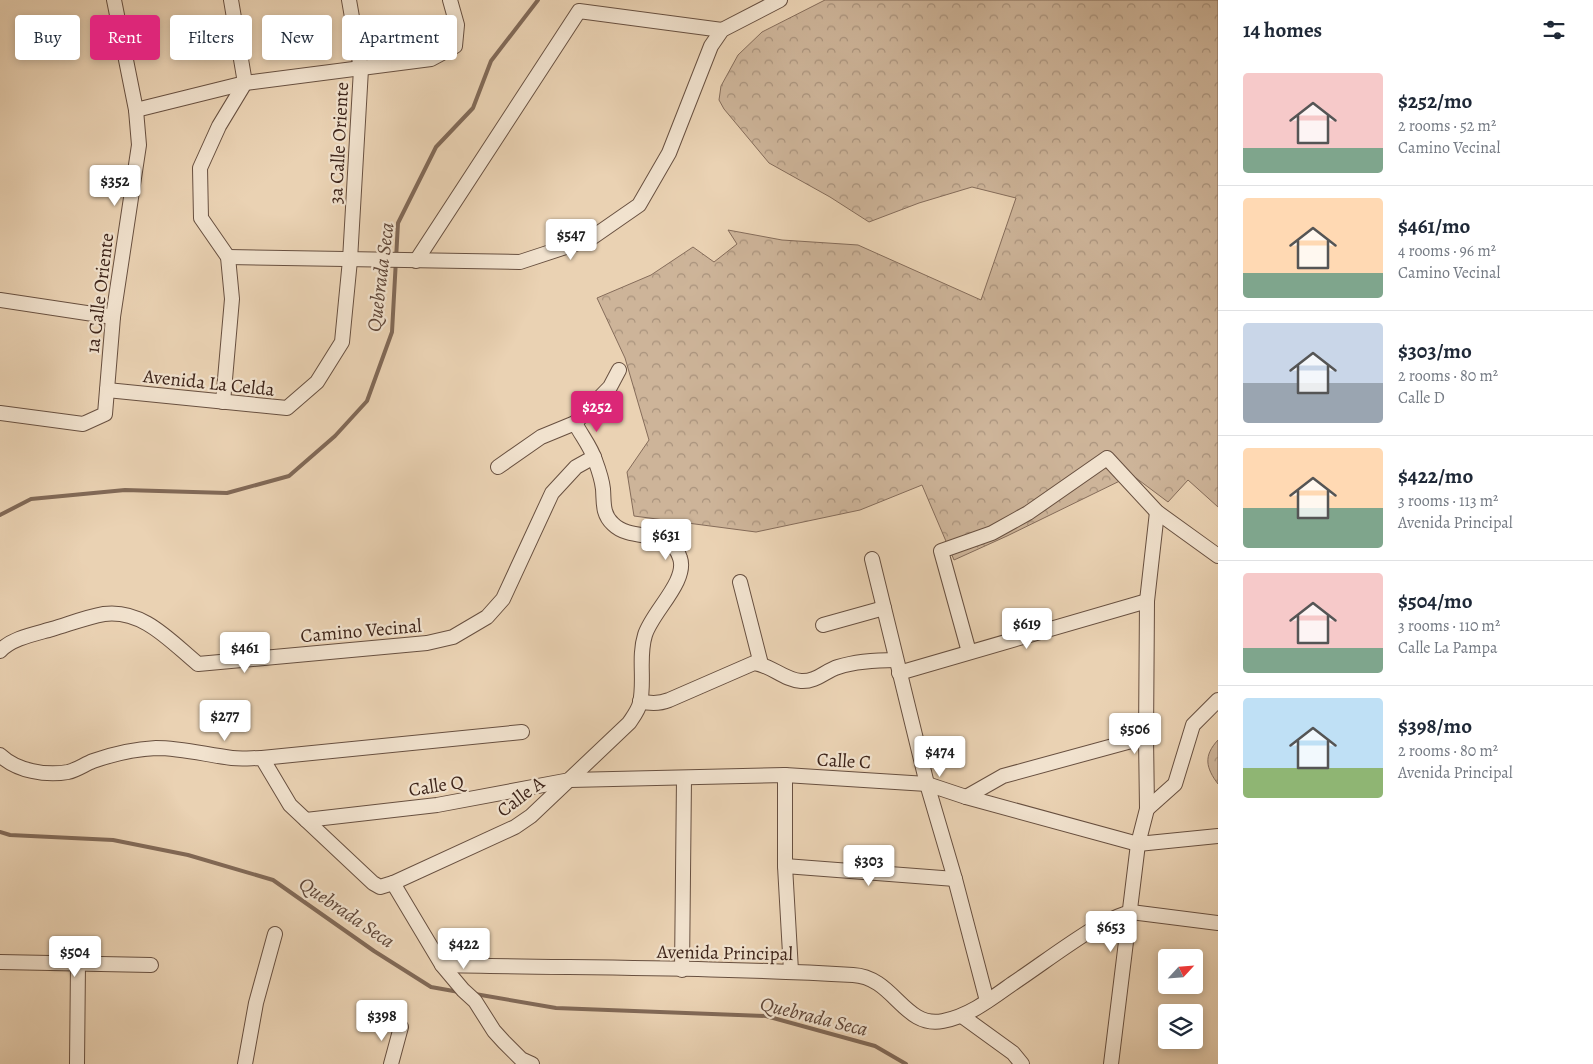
<!DOCTYPE html>
<html lang="en">
<head>
<meta charset="utf-8">
<style>
  :root { --surface:#fff; --page:#f6f6f7; --text:#1f2937; --muted:#747a83; --line:#e0e1e3; --accent:#db2777 }
  body { margin:0; font-family:Alegreya,serif; background:var(--page); color:var(--text); height:100vh; display:flex; flex-direction:column; font-size:19px; white-space:nowrap }
  * { box-sizing:border-box; margin:0 }
  p { font-size:16px; color:var(--muted) }
  .icon { flex:none; width:28px; height:28px; fill:none; stroke:currentColor; stroke-width:2; stroke-linecap:round; stroke-linejoin:round }
  .map { position:relative; flex:1; overflow:hidden }
  .details { display:flex; flex-direction:column; background:var(--surface); width:375px }
  .details>* { flex:none }
  .guide { position:absolute; left:15px; top:15px; width:475px; height:45px; display:flex; gap:10px }
  .needle { width:32px; rotate:64deg }
  .controls { position:absolute; left:1158px; top:949px; display:grid; gap:10px }
  .controls a { display:grid; place-items:center; width:45px; height:45px; border-radius:5px; background:var(--surface); box-shadow:0 2px 8px #0003; font-size:25px }
  .price { position:absolute; translate:-50% -42px; padding:0 11px; border-radius:5px; background:#fff; color:#222; font-size:16px; line-height:32px; filter:drop-shadow(0 1px 2px #0008) }
  .price::after { content:''; position:absolute; left:50%; top:30px; width:15px; height:11px; margin-left:-8px; background:inherit; clip-path:polygon(0 0,100% 0,50% 100%) }
  .price.selected { background:var(--accent); color:#fff }
  ul { padding:0; list-style:none }
  li { display:flex; align-items:center; gap:15px; height:125px; padding:0 25px }
  li+li { border-top:1px solid var(--line) }
  li span { display:grid; place-items:center; flex:none; width:140px; height:100px; border-radius:5px; color:#555 }
  li>.icon { margin-inline-start:auto }
  span .icon { width:60px; height:60px; fill:#fffc; stroke-width:1 }
  li b { font-size:21px }
  h2 { display:flex; justify-content:space-between; align-items:center; height:60px; padding:0 25px; font-size:21px }
  .chip { padding:0 18px; border-radius:5px; background:var(--surface); box-shadow:0 2px 8px #0003; font-size:18px; line-height:45px }
  .chip.selected { background:var(--accent); color:#fff }
  main { display:flex; flex:1; min-height:0 }
  .map>svg:first-child { display:block }
  .forest { fill:url(#forest-crowns); stroke:#856c5a }
  .lines { fill:none; stroke-linecap:round; stroke-linejoin:round }
  .stream { stroke:#816957; stroke-width:4 }
  .minor-casing { stroke:#685040; stroke-width:16 }
  .minor { stroke:#f1e2ce; stroke-width:14 }
  .labels { text-anchor:middle; stroke-width:4.5; stroke-linejoin:round; paint-order:stroke }
  .street-label { font-size:19px; fill:#3d241a; stroke:#f1e2ce }
  .water-label { font-size:20px; font-style:italic; fill:#5f4638; stroke:#f1e2ce }
</style>
</head>
<body>
<main>
<div class="map">
<svg width="1218" height="1064" viewBox="0 0 1218 1064">
  <defs>
    <pattern id="forest-crowns" width="20" height="18" patternUnits="userSpaceOnUse" patternTransform="scale(1.25)"><rect width="20" height="18" fill="#cdb499"/><path d="M2 6a3 3 0 1 1 6 0M12 15a3 3 0 1 1 6 0" fill="none" stroke="#a8927c"/></pattern>
  </defs>
  <rect width="100%" height="100%" fill="#ead2b3"/>
  <filter id="stains"><feTurbulence type="fractalNoise" baseFrequency=".004" numOctaves="4"/><feColorMatrix values="0 0 0 0 .2 0 0 0 0 .09 0 0 0 0 .02 0 0 0 .5 -.17"/></filter>
  <radialGradient id="worn" r=".72"><stop offset=".6" stop-color="#630" stop-opacity="0"/><stop offset="1" stop-color="#630" stop-opacity=".3"/></radialGradient>
  <!-- forest -->
  <g class="forest">
    <path d="M825 0H1218V507L1188 480 1168 502 1132 475 1007 536 954 560 922 485 860 510 756 532 634 516 627 472 649 440 625 358 597 298 651 275 693 247 714 262 737 244 728 230 782 240 858 245 981 300 1016 198 972 187 919 203 869 222 830 197 769 163 724 109 719 100 721 86 738 55 762 32Z"/>
    <path d="M1218 740V784C1206 768 1203 756 1218 740Z"/>
  </g>
  <g class="lines">
    <!-- stream -->
    <g class="stream">
      <path d="M0 515 31 499 125 490 227 493 289 476 335 436 367 401 392 332 398 223 436 147 473 108 491 61 538 0"/>
      <path d="M0 832 10 835 113 840 188 855 273 880 374 951 431 987 459 992"/>
      <path d="M475 994 556 1008 766 1016 875 1046 906 1064"/>
    </g>
    <defs>
      <g id="minor">
        <path d="M136 110 245 83 431 59 455 46 457 25 450 0"/>
        <path d="M228 257 520 262 590 239 639 205 669 153 711 46 722 30 780 0"/>
        <path d="M416 261 579 11 722 30"/>
        <path d="M0 300 113 317"/>
        <path d="M107 390 287 408 317 382 342 342 350 260 361 69 349 0"/>
        <path d="M223 402 232 299 228 257 201 218 200 168 219 126 245 83 231 0"/>
        <path d="M0 413 83 424 105 414 113 317 139 145 136 110 114 0"/>
        <path d="M498 467 541 437 575 423 610 387 619 370"/>
        <path d="M872 559 927 784 955 879 987 1001"/>
        <path d="M740 582 761 664"/>
        <path d="M823 625 884 608"/>
        <path d="M0 651C12 638 35 634 52 629 69 624 87 617 104 614 143 609 170 641 198 664L427 643 453 637 487 617 503 599 552 493 576 467 594 457"/>
        <path d="M969 652 941 551 992 533 1028 513 1107 458 1157 512 1218 556"/>
        <path d="M899 673 1147 601"/>
        <path d="M640 701C651 704 659 704 669 700L754 663C771 665 784 680 801 681 816 682 825 671 838 667 857 661 876 660 896 660"/>
        <path d="M0 755C17 771 46 776 68 772 77 770 85 764 93 761 113 754 135 749 156 748 182 748 207 755 232 758 242 759 252 758 262 758L290 805 373 883 380 887 393 883 515 827 531 816 629 723C633 717 638 711 640 703 645 681 638 657 645 635 652 612 688 581 680 558 671 527 632 543 613 524 602 514 604 502 603 489 602 480 598 468 595 460 591 447 581 435 575 423"/>
        <path d="M262 758 522 732"/>
        <path d="M785 775V866L791 971"/>
        <path d="M966 797 1003 776 1146 737 1147 601 1157 512"/>
        <path d="M1147 809 1175 784 1193 725 1218 700"/>
        <path d="M306 820 437 805 570 780 785 775 927 784 966 797 1138 844 1218 836"/>
        <path d="M785 866 955 879"/>
        <path d="M393 883 442 965 463 990 475 1001 494 1031 504 1042 521 1059 532 1064"/>
        <path d="M0 962 151 965"/>
        <path d="M442 965C579 968 716 967 853 975 894 977 904 1029 943 1021 969 1016 991 999 1012 984 1039 966 1065 946 1093 929 1106 922 1117 915 1131 912L1218 923"/>
        <path d="M682 970 684 778"/>
        <path d="M962 1016 1013 1053 1022 1064"/>
        <path d="M77 1064 78 964"/>
        <path d="M245 1064 256 1003 275 934"/>
        <path d="M391 1064 401 1027"/>
        <path d="M1111 1064 1138 844 1147 809 1146 737"/>
      </g>
    </defs>
    <!-- minor casing -->
    <use href="#minor" class="minor-casing"/>
    <!-- minor -->
    <use href="#minor" class="minor"/>
  </g>
  <g class="labels">
    <!-- street labels -->
    <g class="street-label">
      <text transform="translate(338 143) rotate(-87)" y="7">3a Calle Oriente</text>
      <text transform="translate(99 293) rotate(-83)" y="7">1a Calle Oriente</text>
      <text transform="translate(209 382) rotate(6)" y="7">Avenida La Celda</text>
      <text transform="translate(361 630) rotate(-5)" y="7">Camino Vecinal</text>
      <text transform="translate(844 760) rotate(3)" y="7">Calle C</text>
      <text transform="translate(436 785) rotate(-9)" y="7">Calle Q</text>
      <text transform="translate(520 796) rotate(-37)" y="7">Calle A</text>
      <text transform="translate(725 952) rotate(1)" y="7">Avenida Principal</text>
    </g>
    <!-- water labels -->
    <g class="water-label">
      <text transform="translate(380 277) rotate(-83)" y="7">Quebrada Seca</text>
      <text transform="translate(347 912) rotate(34)" y="7">Quebrada Seca</text>
      <text transform="translate(814 1016) rotate(14)" y="7">Quebrada Seca</text>
    </g>
  </g>
  <rect width="100%" height="100%" filter="url(#stains)"/>
  <rect width="100%" height="100%" fill="url(#worn)"/>
</svg>
<div class="controls">
<a><svg class="needle" viewBox="-14 -14 28 28"><path d="M0-13l5 13h-10z" fill="#e53935"/><path d="M0 13l5-13h-10z" fill="#747a83"/></svg></a>
<a><svg class="icon" aria-label="layers" viewBox="0 0 24 24"><path d="M12 4l9 5-9 5-9-5zM3 14l9 5 9-5"/></svg></a>
</div>
<b class="price" style="left:115px;top:207px">$352</b>
<b class="price" style="left:571px;top:261px">$547</b>
<b class="price selected" style="left:597px;top:433px">$252</b>
<b class="price" style="left:666px;top:561px">$631</b>
<b class="price" style="left:1027px;top:650px">$619</b>
<b class="price" style="left:245px;top:674px">$461</b>
<b class="price" style="left:225px;top:742px">$277</b>
<b class="price" style="left:1135px;top:755px">$506</b>
<b class="price" style="left:940px;top:778px">$474</b>
<b class="price" style="left:869px;top:887px">$303</b>
<b class="price" style="left:1111px;top:953px">$653</b>
<b class="price" style="left:464px;top:970px">$422</b>
<b class="price" style="left:75px;top:978px">$504</b>
<b class="price" style="left:382px;top:1042px">$398</b>
<div class="guide">
<a class="chip">Buy</a>
<a class="chip selected">Rent</a>
<a class="chip">Filters</a>
<a class="chip">New</a>
<a class="chip">Apartment</a>
</div>
</div>
<section class="details">
<h2>14 homes<svg class="icon" aria-label="filters" viewBox="0 0 24 24"><path d="M4 7h16M4 17h16"/><circle cx="9" cy="7" r="2"/><circle cx="15" cy="17" r="2"/></svg></h2>
<ul>
<li><span style="background:linear-gradient(#f6c9c9 75%,#7fa58c 0)"><svg class="icon" aria-label="home" viewBox="0 0 24 24"><path d="M3 11l9-7 9 7M6 9v11h12V9"/></svg></span><div><b>$252/mo</b><p>2 rooms · 52 m²</p><p>Camino Vecinal</p></div></li>
<li><span style="background:linear-gradient(#ffd9b3 75%,#7fa58c 0)"><svg class="icon" aria-label="home" viewBox="0 0 24 24"><path d="M3 11l9-7 9 7M6 9v11h12V9"/></svg></span><div><b>$461/mo</b><p>4 rooms · 96 m²</p><p>Camino Vecinal</p></div></li>
<li><span style="background:linear-gradient(#c9d6e8 60%,#9aa5b1 0)"><svg class="icon" aria-label="home" viewBox="0 0 24 24"><path d="M3 11l9-7 9 7M6 9v11h12V9"/></svg></span><div><b>$303/mo</b><p>2 rooms · 80 m²</p><p>Calle D</p></div></li>
<li><span style="background:linear-gradient(#ffd9b3 60%,#7fa58c 0)"><svg class="icon" aria-label="home" viewBox="0 0 24 24"><path d="M3 11l9-7 9 7M6 9v11h12V9"/></svg></span><div><b>$422/mo</b><p>3 rooms · 113 m²</p><p>Avenida Principal</p></div></li>
<li><span style="background:linear-gradient(#f6c9c9 75%,#7fa58c 0)"><svg class="icon" aria-label="home" viewBox="0 0 24 24"><path d="M3 11l9-7 9 7M6 9v11h12V9"/></svg></span><div><b>$504/mo</b><p>3 rooms · 110 m²</p><p>Calle La Pampa</p></div></li>
<li><span style="background:linear-gradient(#bfe0f5 70%,#8fb573 0)"><svg class="icon" aria-label="home" viewBox="0 0 24 24"><path d="M3 11l9-7 9 7M6 9v11h12V9"/></svg></span><div><b>$398/mo</b><p>2 rooms · 80 m²</p><p>Avenida Principal</p></div></li>
</ul>
</section>
</main>
</body>
</html>
